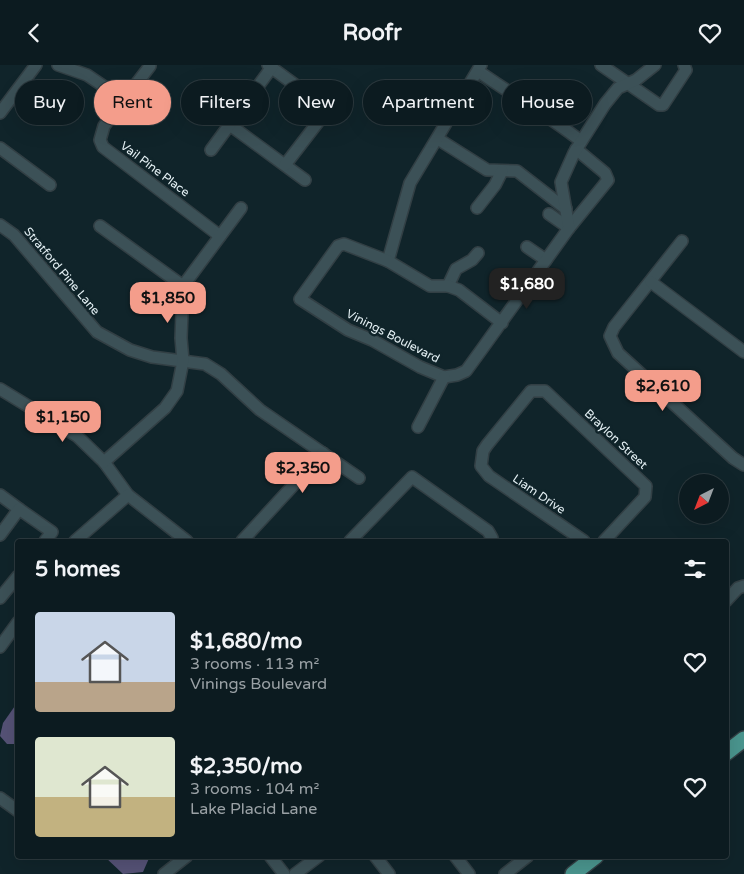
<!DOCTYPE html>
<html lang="en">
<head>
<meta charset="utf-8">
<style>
  :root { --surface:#0c1b20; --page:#152429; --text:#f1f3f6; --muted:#9aa1a5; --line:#2c393e; --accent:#f49d8b }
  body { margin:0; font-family:"Varela Round",sans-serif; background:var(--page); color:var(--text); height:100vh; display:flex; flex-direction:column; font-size:19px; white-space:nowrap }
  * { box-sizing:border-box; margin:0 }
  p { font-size:16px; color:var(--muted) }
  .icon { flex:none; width:28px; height:28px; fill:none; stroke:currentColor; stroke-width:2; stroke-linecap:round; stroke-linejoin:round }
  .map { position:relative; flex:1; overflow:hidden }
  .details { position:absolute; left:15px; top:474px; width:714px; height:320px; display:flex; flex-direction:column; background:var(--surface); border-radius:5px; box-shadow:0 5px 20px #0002,0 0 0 1px var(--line) }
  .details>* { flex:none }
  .hud { position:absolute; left:15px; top:15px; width:715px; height:45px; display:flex; gap:10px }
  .needle { width:32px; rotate:222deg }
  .tools { position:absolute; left:679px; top:409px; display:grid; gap:10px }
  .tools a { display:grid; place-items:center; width:50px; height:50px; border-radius:50%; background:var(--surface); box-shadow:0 5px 20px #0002,0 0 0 1px var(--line); font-size:25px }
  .price { position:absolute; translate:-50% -42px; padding:0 11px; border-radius:10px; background:var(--accent); color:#111; font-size:16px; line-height:32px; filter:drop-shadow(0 1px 2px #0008) }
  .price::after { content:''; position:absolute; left:50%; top:30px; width:15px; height:11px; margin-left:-8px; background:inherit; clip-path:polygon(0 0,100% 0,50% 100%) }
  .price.selected { background:#222; color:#fff }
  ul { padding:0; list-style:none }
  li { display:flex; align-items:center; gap:15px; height:125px; padding:0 20px }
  li span { display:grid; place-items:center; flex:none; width:140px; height:100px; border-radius:5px; color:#555 }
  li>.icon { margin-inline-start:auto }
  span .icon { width:60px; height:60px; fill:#fffc; stroke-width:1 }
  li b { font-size:21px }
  h2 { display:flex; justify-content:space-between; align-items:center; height:60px; padding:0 20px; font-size:21px }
  .tag { padding:0 18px; border-radius:22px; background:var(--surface); box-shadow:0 5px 20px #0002,0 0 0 1px var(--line); font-size:18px; line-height:45px }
  .tag.selected { background:var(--accent); color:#111 }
  header { display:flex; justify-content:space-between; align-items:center; height:65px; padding:0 20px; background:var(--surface); font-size:22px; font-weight:800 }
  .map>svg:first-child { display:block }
  .water { fill:#555276 }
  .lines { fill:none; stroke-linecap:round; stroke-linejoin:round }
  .minor-casing { stroke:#323f44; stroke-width:14 }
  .major-casing { stroke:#323f44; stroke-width:18 }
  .minor { stroke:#3c5157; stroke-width:11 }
  .major { stroke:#4a958e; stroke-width:15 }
  .labels { text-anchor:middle; stroke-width:5; stroke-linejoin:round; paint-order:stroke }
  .street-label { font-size:12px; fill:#e4f0f4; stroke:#10242a }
</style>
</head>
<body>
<header><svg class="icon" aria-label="back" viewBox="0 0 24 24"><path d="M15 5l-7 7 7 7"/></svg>Roofr<svg class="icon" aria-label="heart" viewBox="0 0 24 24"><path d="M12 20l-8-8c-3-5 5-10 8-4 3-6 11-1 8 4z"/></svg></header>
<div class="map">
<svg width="744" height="809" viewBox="0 0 744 809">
  <rect width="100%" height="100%" fill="#10242a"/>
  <!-- water -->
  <g class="water">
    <path d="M17 638V675L14 679H7L0 671 3 658Z"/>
    <path d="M104 791H150L143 807 123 809Z"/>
  </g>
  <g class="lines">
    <defs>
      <g id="minor">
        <path d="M58 0 87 10 124 35"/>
        <path d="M268 0 328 44"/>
        <path d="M601 0 659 40H663L686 5 684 0"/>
        <path d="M150 1 104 61 100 75 103 82 220 171"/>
        <path d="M478 6C512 30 548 50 581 76"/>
        <path d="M0 48 36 0"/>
        <path d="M230 60 305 115"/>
        <path d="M438 74 487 105 517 106 566 144"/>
        <path d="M0 83 50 120"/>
        <path d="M211 85 272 2"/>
        <path d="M285 100 342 26"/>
        <path d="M477 143 495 120 502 106"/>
        <path d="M549 149 569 163 608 115 605 108 576 84"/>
        <path d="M0 160 14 170 97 267 130 285 152 292 205 299 221 309 260 345 359 413"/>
        <path d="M100 161 183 221"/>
        <path d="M682 176 614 262 610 271 618 288 733 393 744 400"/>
        <path d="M527 182 546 195"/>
        <path d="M388 196 410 118 481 0"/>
        <path d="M651 217 744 287"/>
        <path d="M448 221 456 204 472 195 478 188"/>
        <path d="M502 258 459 225 448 221H430L388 196 344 179 338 181 300 234 348 265 372 275 420 302 444 312 457 310 466 306 482 284 569 163 561 117 574 88 605 39 618 23 636 15 655 0"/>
        <path d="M0 324 77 371 104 397 128 430 187 476"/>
        <path d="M418 362 444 312"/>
        <path d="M104 397 165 343 177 326 183 296 181 273 183 221 241 143"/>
        <path d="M0 430 19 444"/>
        <path d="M0 470 19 444 52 467 45 476"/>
        <path d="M75 476 128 430"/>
        <path d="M242 476 323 388"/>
        <path d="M350 476 412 412 488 466 492 473 491 476"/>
        <path d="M584 476 489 411 481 401 483 386 487 380 531 326H545L646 421 645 432 604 476"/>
        <path d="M0 533 18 511"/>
        <path d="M726 536 738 523 744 521"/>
        <path d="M0 582 18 557"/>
        <path d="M0 733 18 746"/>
        <path d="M270 791 284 809"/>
        <path d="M375 791 389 809"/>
        <path d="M455 791 469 809"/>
        <path d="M164 809 187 791"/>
        <path d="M295 809 319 791"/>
        <path d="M505 809 528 791"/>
      </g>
      <g id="major">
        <path d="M726 688 744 674"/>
        <path d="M573 809 596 791"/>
      </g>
    </defs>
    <!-- minor casing -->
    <use href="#minor" class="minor-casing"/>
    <!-- major casing -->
    <use href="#major" class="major-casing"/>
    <!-- minor -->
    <use href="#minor" class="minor"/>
    <!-- major -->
    <use href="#major" class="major"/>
  </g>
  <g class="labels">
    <!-- street labels -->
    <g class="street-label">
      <text transform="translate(155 104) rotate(37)" y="4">Vail Pine Place</text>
      <text transform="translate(62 206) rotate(50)" y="4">Stratford Pine Lane</text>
      <text transform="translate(393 271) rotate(27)" y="4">Vinings Boulevard</text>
      <text transform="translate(616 374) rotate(43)" y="4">Braylon Street</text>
      <text transform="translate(539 429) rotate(34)" y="4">Liam Drive</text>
    </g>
  </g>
</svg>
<div class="tools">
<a><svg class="needle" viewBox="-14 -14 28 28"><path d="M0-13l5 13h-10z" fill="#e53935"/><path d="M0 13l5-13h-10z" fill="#9aa1a5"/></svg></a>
</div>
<b class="price selected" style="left:527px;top:245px">$1,680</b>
<b class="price" style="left:168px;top:259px">$1,850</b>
<b class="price" style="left:663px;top:347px">$2,610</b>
<b class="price" style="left:63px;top:378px">$1,150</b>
<b class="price" style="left:303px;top:429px">$2,350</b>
<div class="hud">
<a class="tag">Buy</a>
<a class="tag selected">Rent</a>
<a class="tag">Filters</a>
<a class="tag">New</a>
<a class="tag">Apartment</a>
<a class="tag">House</a>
</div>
<section class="details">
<h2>5 homes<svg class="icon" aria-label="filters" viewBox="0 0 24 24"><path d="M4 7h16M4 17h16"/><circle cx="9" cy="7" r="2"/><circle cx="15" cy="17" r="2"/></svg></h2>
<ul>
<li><span style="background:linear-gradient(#c9d6e8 70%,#b9a48a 0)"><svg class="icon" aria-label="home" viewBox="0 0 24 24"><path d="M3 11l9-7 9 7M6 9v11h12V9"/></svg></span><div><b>$1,680/mo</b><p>3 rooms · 113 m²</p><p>Vinings Boulevard</p></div><svg class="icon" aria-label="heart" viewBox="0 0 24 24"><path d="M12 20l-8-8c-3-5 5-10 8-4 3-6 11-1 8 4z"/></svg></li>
<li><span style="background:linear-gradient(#dfe7d0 60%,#c2b280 0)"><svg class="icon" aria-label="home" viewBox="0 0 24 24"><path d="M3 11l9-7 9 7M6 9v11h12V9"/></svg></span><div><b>$2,350/mo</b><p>3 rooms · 104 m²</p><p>Lake Placid Lane</p></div><svg class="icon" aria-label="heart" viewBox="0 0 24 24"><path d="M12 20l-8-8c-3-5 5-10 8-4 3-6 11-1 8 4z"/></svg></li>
</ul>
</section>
</div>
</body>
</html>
